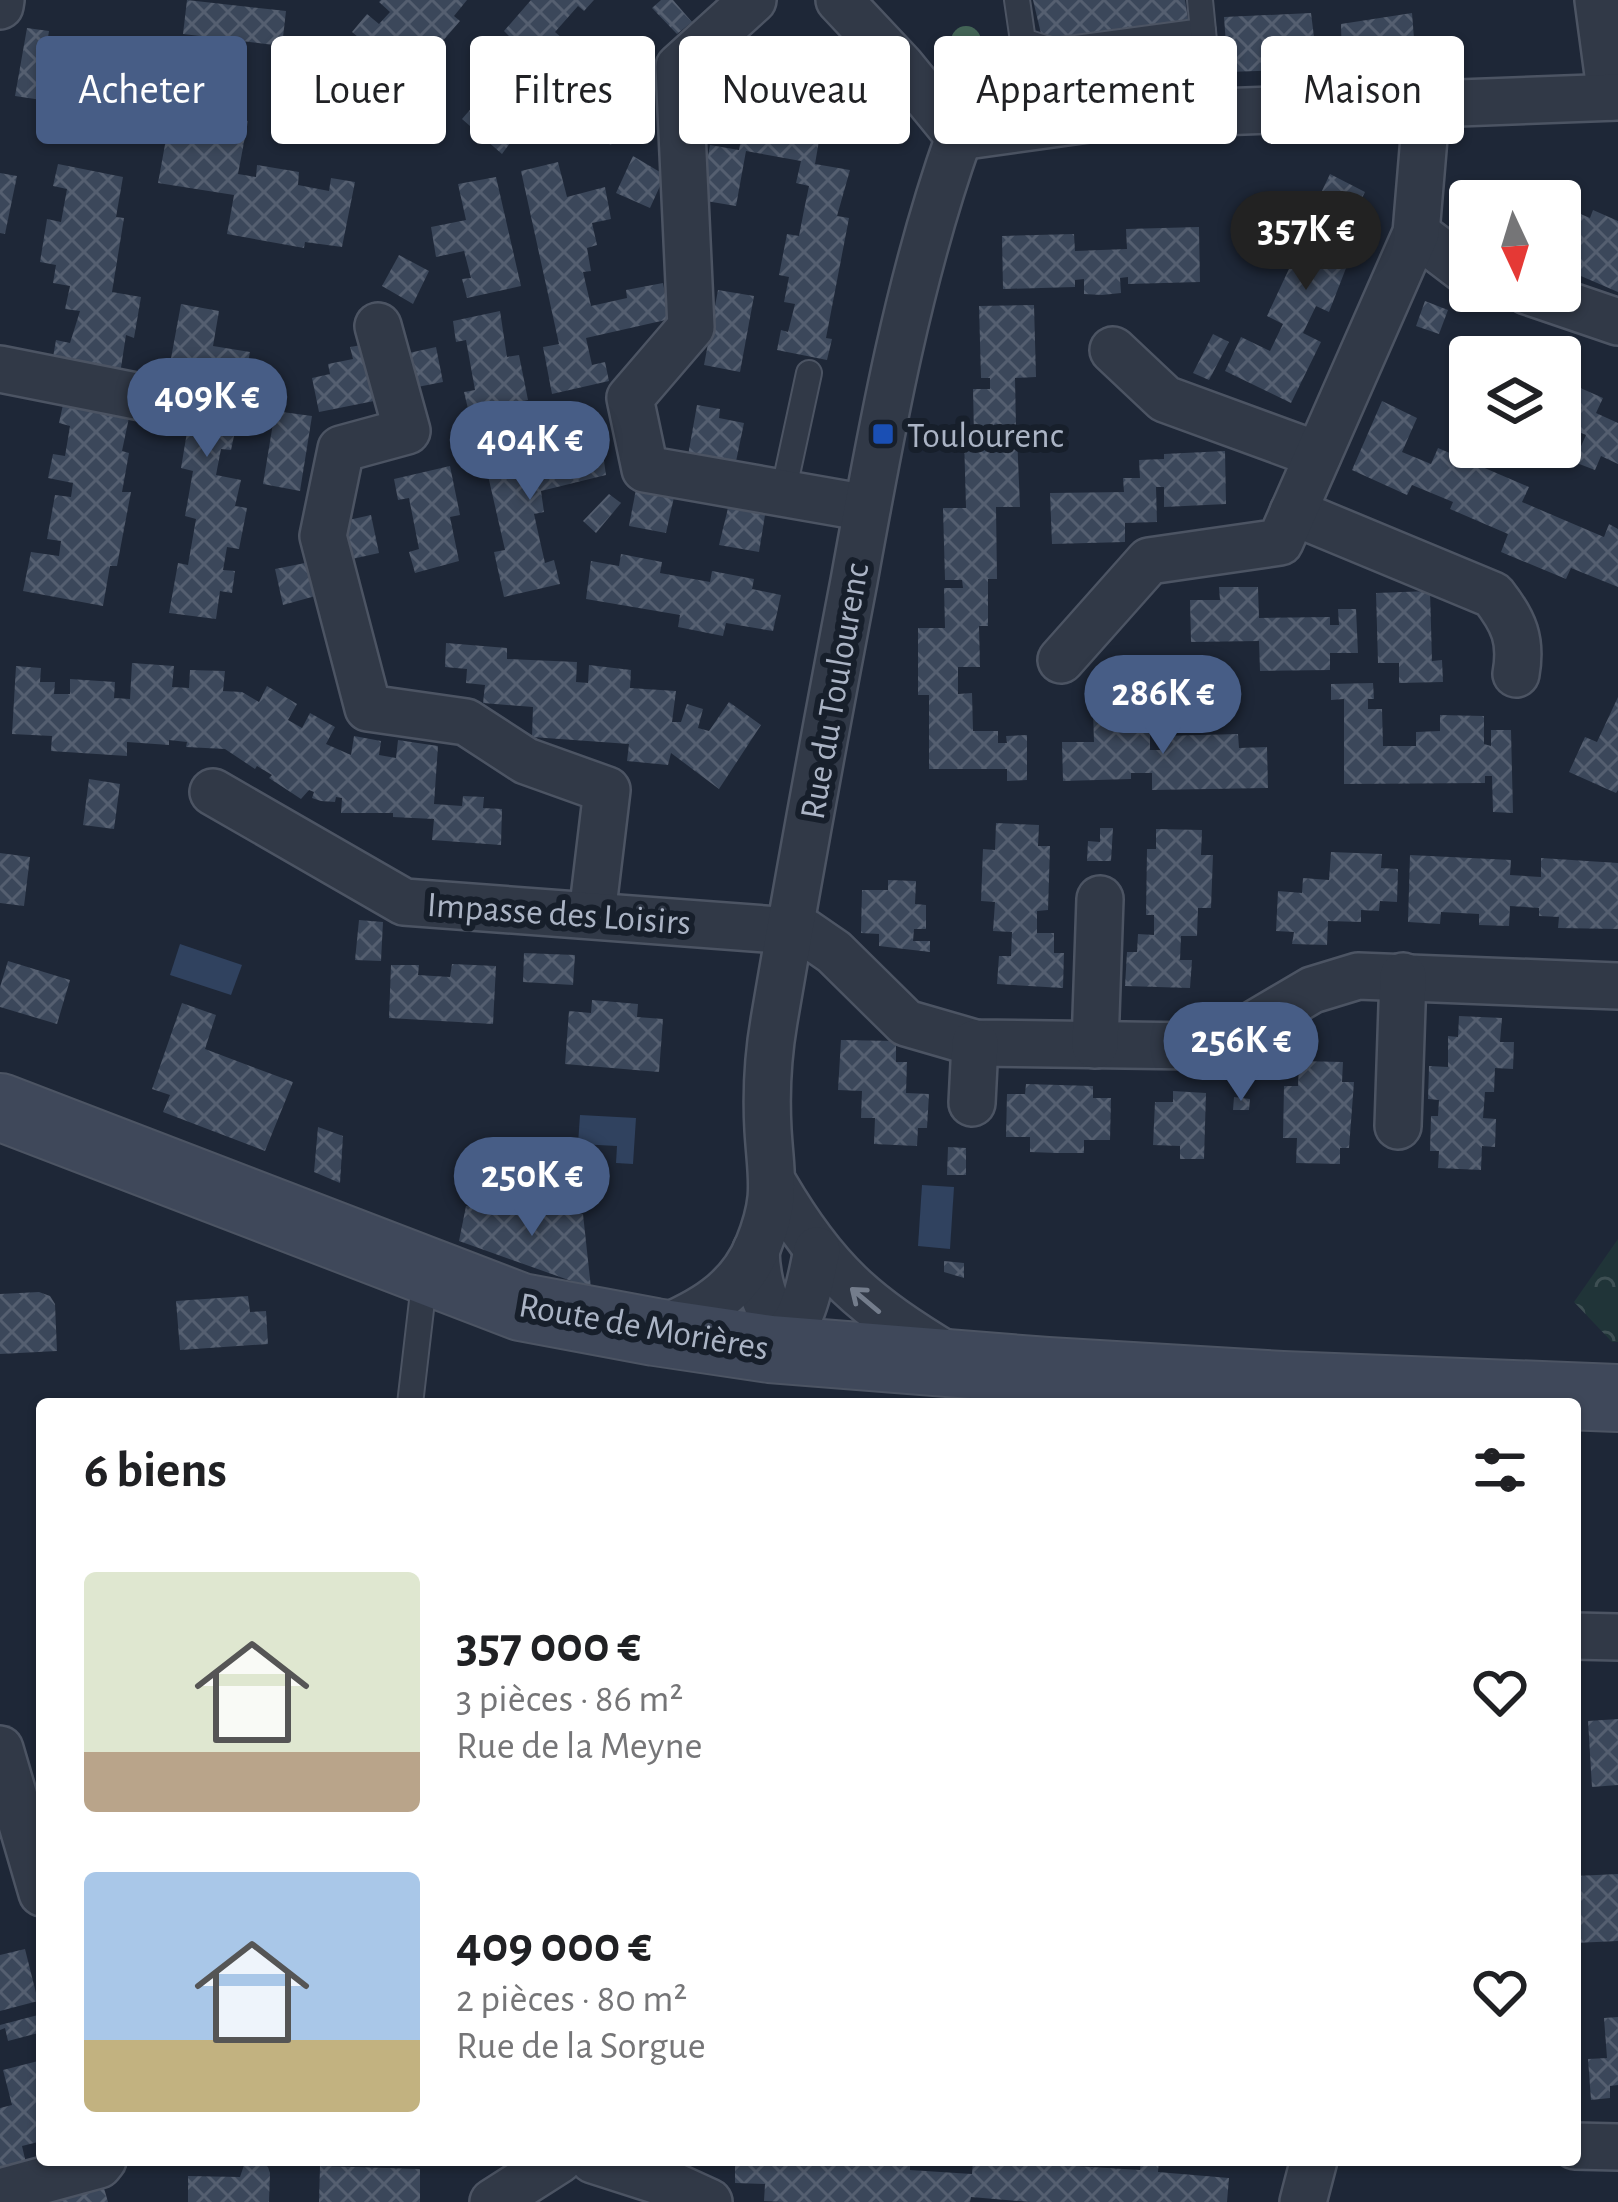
<!DOCTYPE html>
<html lang="fr">
<head>
<meta charset="utf-8">
<style>
  :root { --surface:#fff; --page:#f6f6f6; --text:#202124; --muted:#757577; --accent:#475d86 }
  body { margin:0; font-family:"Alegreya Sans",sans-serif; background:var(--page); color:var(--text); height:100vh; display:flex; flex-direction:column; font-size:45px; white-space:nowrap }
  * { box-sizing:border-box; margin:0 }
  p { font-size:39px; color:var(--muted) }
  .icon { flex:none; width:66px; height:66px; fill:none; stroke:currentColor; stroke-width:2; stroke-linecap:round; stroke-linejoin:round }
  .map { position:relative; flex:1; overflow:hidden }
  .drawer { position:absolute; left:36px; top:1398px; width:1545px; height:768px; display:flex; flex-direction:column; background:var(--surface); border-radius:12px; box-shadow:0 3px 9px #0004 }
  .drawer>* { flex:none }
  .top-card { position:absolute; left:36px; top:36px; width:1548px; height:108px; display:flex; gap:24px }
  .needle { width:78px; rotate:176deg }
  .controls { position:absolute; left:1449px; top:180px; display:grid; gap:24px }
  .controls a { display:grid; place-items:center; width:132px; height:132px; border-radius:12px; background:var(--surface); box-shadow:0 3px 9px #0004; font-size:60px }
  .price { position:absolute; translate:-50% -102px; padding:0 27px; border-radius:42px; background:var(--accent); color:#fff; font-size:39px; line-height:78px; filter:drop-shadow(0 3px 6px #0008) }
  .price::after { content:''; position:absolute; left:50%; top:72px; width:36px; height:27px; margin-left:-18px; background:inherit; clip-path:polygon(0 0,100% 0,50% 100%) }
  .price.on { background:#222; color:#fff }
  ul { padding:0; list-style:none }
  li { display:flex; align-items:center; gap:36px; height:300px; padding:0 48px }
  li span { display:grid; place-items:center; flex:none; width:336px; height:240px; border-radius:12px; color:#555 }
  li>.icon { margin-inline-start:auto }
  span .icon { width:144px; height:144px; fill:#fffc; stroke-width:1 }
  li b { font-size:51px }
  h2 { display:flex; justify-content:space-between; align-items:center; height:144px; padding:0 48px; font-size:51px }
  .pill { padding:0 42px; border-radius:12px; background:var(--surface); box-shadow:0 3px 9px #0004; font-size:42px; line-height:108px }
  .pill.on { background:var(--accent); color:#fff }
  .map>svg:first-child { display:block }
  .park { fill:url(#park-crowns) }
  .water { fill:#30425f }
  .building { fill:url(#building-cross-hatch) }
  .lines { fill:none; stroke-linecap:round; stroke-linejoin:round }
  .service-casing { stroke:#4c5463; stroke-width:28 }
  .minor-casing { stroke:#4c5463; stroke-width:50 }
  .secondary-casing { stroke:#4c5463; stroke-width:70 }
  .service { stroke:#313947; stroke-width:24 }
  .minor { stroke:#313947; stroke-width:45 }
  .secondary { stroke:#3f485a; stroke-width:66 }
  .tree { fill:#436456 }
  .oneway { stroke:#747d8c }
  .transit-dot { fill:#1a4fb4; stroke:#171f2b; stroke-width:4.5 }
  .labels { text-anchor:middle; stroke-width:12; stroke-linejoin:round; paint-order:stroke }
  .poi-label { font-size:36px; fill:#abb4c5; stroke:#171f2b; text-anchor:start }
  .street-label { font-size:36px; fill:#abb4c5; stroke:#171f2b }
</style>
</head>
<body>
<div class="map">
<svg width="1618" height="2202" viewBox="0 0 1618 2202">
  <defs>
    <pattern id="park-crowns" width="20" height="18" patternUnits="userSpaceOnUse" patternTransform="scale(3)"><rect width="20" height="18" fill="#203438"/><path d="M2 6a3 3 0 1 1 6 0M12 15a3 3 0 1 1 6 0" fill="none" stroke="#3e4f53"/></pattern>
    <pattern id="building-cross-hatch" width="8" height="8" patternUnits="userSpaceOnUse" patternTransform="scale(3)"><rect width="8" height="8" fill="#3b475a"/><path d="M0 0l8 8M0 8l8-8" fill="none" stroke="#555f70"/></pattern>
  </defs>
  <rect width="100%" height="100%" fill="#1e2737"/>
  <!-- park -->
  <path class="park" d="M1618 1239V1342H1612L1574 1302Z"/>
  <!-- water -->
  <g class="water">
    <path d="M180 944 242 965 231 995 170 975Z"/>
    <path d="M580 1115 636 1118 633 1164 616 1163 617 1146 578 1144Z"/>
    <path d="M922 1185 954 1187 950 1249 918 1246Z"/>
  </g>
  <!-- building -->
  <g class="building">
    <path d="M187 0 286 11 282 46 183 34Z"/>
    <path d="M381 0H467L454 16 460 21 435 50 430 46 405 76 352 32 367 14 379 24 390 12 379 2Z"/>
    <path d="M531 0H594L584 11 578 6 555 32 586 59 566 82 539 60 523 79 530 85 516 101 522 105 504 128 515 136 502 154 462 119 494 82 481 71 510 37 504 31Z"/>
    <path d="M661 0H673L692 22 677 34 652 8Z"/>
    <path d="M1033 0H1185L1188 19 1043 42Z"/>
    <path d="M1311 13 1318 69 1228 72 1224 17Z"/>
    <path d="M1412 13 1416 64 1342 66 1341 24Z"/>
    <path d="M27 28 49 31 47 44 79 52 81 36 127 43 124 61 156 63 158 50 179 53 170 108 195 112 193 128 224 134 227 117 248 121 238 174 256 177 257 165 299 172 298 185 329 191 331 178 355 182 342 247 305 242 304 248 227 234 234 195 158 183 168 128 54 109 55 102 15 96Z"/>
    <path d="M611 62 643 77 611 145 577 128Z"/>
    <path d="M381 89 390 97 383 107 373 100Z"/>
    <path d="M789 93 826 100 815 164 850 170 837 216 849 218 826 338 832 339 827 360 777 350 781 330 788 332 795 304 784 302 789 277 779 275 787 234 799 236 804 210 809 186 796 183 801 161 746 151 736 206 700 200 710 145 739 150 744 122 783 130Z"/>
    <path d="M633 156 665 175 650 208 616 193Z"/>
    <path d="M558 162 567 197 605 187 611 219 592 223 597 245 587 248 591 271 583 272 591 306 627 298 626 290 663 283 670 319 586 338 592 365 605 362 609 381 552 394 543 347 559 344 521 171Z"/>
    <path d="M58 164 123 177 116 217 124 218 112 292 141 297 134 338 126 335 120 374 52 363 56 340 70 343 80 311 65 309 70 286 53 283 56 265 40 262 47 219 61 222 67 189 53 186Z"/>
    <path d="M0 173 17 176 5 234 0 233Z"/>
    <path d="M1330 174 1365 192 1352 218 1373 228 1364 249 1355 245 1329 312 1316 306 1303 333 1321 342 1291 403 1225 371 1241 337 1270 351 1283 324 1267 316 1295 256 1299 258 1308 240 1300 237Z"/>
    <path d="M496 177 521 286 467 298 462 279 471 278 464 251 436 257 431 227 466 220 458 184Z"/>
    <path d="M1505 182 1548 201H1496Z"/>
    <path d="M1569 209 1590 218 1593 210 1618 221V292L1560 267V218L1564 220Z"/>
    <path d="M1199 227 1200 282 1128 284V277L1120 278 1121 293 1102 295 1084 294V279L1075 280V287L1003 289 1002 236 1074 234 1075 251 1127 249 1126 229Z"/>
    <path d="M399 255 429 271 413 304 382 286Z"/>
    <path d="M718 290 754 296 740 372 704 365Z"/>
    <path d="M1425 301 1448 310 1439 334 1416 326Z"/>
    <path d="M181 304 219 311 213 346 250 352 244 383 234 381 229 411 239 413 231 450 221 449 216 475 241 480 235 506 247 508 239 549 227 547 223 570 235 571 232 593 220 591 216 619 169 613 178 563 188 565 196 519 185 516 193 471 181 468 189 420 177 418 185 372 169 369Z"/>
    <path d="M1034 305 1036 377 1015 378 1016 428 1000 427V437L1017 435 1020 507H996L997 579H988V626H979L980 667H958V694L972 693 973 731H998V743H1007L1006 736 1027 735V780L1007 781V769H929V695H918V628H945L944 588H963L962 580H945L943 508H966L964 437H974L973 389H990V378H981L979 306Z"/>
    <path d="M500 311 507 357 519 355 528 400 469 413 464 392 475 390 466 340 456 342 453 321Z"/>
    <path d="M1213 334 1229 342 1209 380 1193 373Z"/>
    <path d="M373 343 384 399 319 412 312 378 330 374 328 364 353 359 350 347Z"/>
    <path d="M436 347 443 382 407 389 400 355Z"/>
    <path d="M1560 379 1603 398 1596 413 1618 423V464L1601 456 1595 470 1574 462 1586 435 1560 424Z"/>
    <path d="M64 400 130 413 122 451 129 453 122 492H131L117 566H110L103 606 23 591 31 552 59 556 61 541 47 539 55 495 71 497 73 483 48 478 53 454 65 456 70 426 59 423Z"/>
    <path d="M1382 401 1417 418 1402 452 1431 464 1438 448 1529 487 1522 502 1604 537 1609 524 1618 529V587L1571 568 1566 579 1501 552 1508 534 1450 509 1453 502 1412 485 1407 495 1352 470Z"/>
    <path d="M697 405 720 409 719 418 744 423 734 471 687 461Z"/>
    <path d="M275 411 312 416 300 491 263 484Z"/>
    <path d="M516 428 523 463 563 455 562 448 601 440 606 475 541 491 544 512 534 514 540 541 545 563 554 560 560 584 504 597 494 552 505 550 479 436Z"/>
    <path d="M1225 451 1226 504 1164 507V487H1156L1157 522 1125 523V542L1052 544 1050 493 1124 492 1123 478H1140L1139 460 1164 459V454Z"/>
    <path d="M450 466 460 515 450 517 459 561 415 573 409 552 419 549 409 498 398 500 394 479Z"/>
    <path d="M636 489 674 497 666 533 629 526Z"/>
    <path d="M609 494 621 503 596 533 583 521Z"/>
    <path d="M728 508 765 515 759 552 719 545Z"/>
    <path d="M371 515 379 553 343 561 335 523Z"/>
    <path d="M621 554 662 562 660 573 710 582 712 571 754 579 752 589 781 595 773 631 726 623 723 636 678 627 680 615 586 599 591 561 619 566Z"/>
    <path d="M310 562 319 595 283 605 275 569Z"/>
    <path d="M1219 587H1258L1259 618 1330 617V625H1339L1338 609H1356L1358 653H1330V670L1260 671 1259 641 1191 642 1190 600H1220Z"/>
    <path d="M1430 591 1432 661 1442 660 1443 682 1399 683V663H1378L1376 593Z"/>
    <path d="M446 643 507 648V659L577 662 576 682 588 683 589 665 631 670 630 688 676 691 672 722H681L687 704 703 709 698 728 709 731 729 702 761 725 719 789 671 753 668 765 627 761 629 744 532 737 533 707 483 703 485 685 466 683 467 669 445 667Z"/>
    <path d="M132 663 174 666 172 687 189 688 190 670 225 671 223 691 242 692 259 702 267 686 297 704 288 720 302 728 310 713 335 727 326 744 351 755 354 736 381 741 379 755 396 758 398 740 438 746 434 804 462 806 463 796 484 797 483 808 502 809 501 845 432 840 434 819 393 817V813H341L342 798 336 797 335 802 321 801 312 798 314 792 309 790 301 799 269 778 272 775 257 766 255 769 225 749 186 747 187 742 169 740V745L127 742V756L51 751 52 736 12 734 16 666 41 668 40 682H55L54 694H70V679L115 682 114 698 130 699Z"/>
    <path d="M1373 683 1374 699H1368V709H1382L1383 746H1416V732L1440 731V715L1484 716V744L1491 746V730H1511L1513 813 1493 812 1492 776H1485V783L1344 784V699L1331 700V684Z"/>
    <path d="M1618 697V790L1616 793 1569 772 1585 737 1597 742Z"/>
    <path d="M1093 712H1150V750H1160V736L1238 734 1239 748 1267 747 1268 788 1152 790V773H1131V779L1063 781 1062 742H1094Z"/>
    <path d="M89 779 120 784 114 829 83 825Z"/>
    <path d="M996 823 1039 825 1038 846H1050L1048 910 1037 911V933H1054V953H1064L1063 988 997 984 999 956H1011L1012 932 993 931 995 902 981 901 983 849 995 850Z"/>
    <path d="M1100 828H1113L1111 861H1087L1088 841 1100 842Z"/>
    <path d="M1156 829 1202 830 1201 855H1213L1211 908H1198L1197 936H1181L1180 960H1192L1190 988 1125 986 1127 952H1137L1138 934 1154 935V915H1146L1147 849H1156Z"/>
    <path d="M1331 852 1382 854 1381 868 1398 869 1397 902 1380 901 1379 911 1361 910V922L1328 921 1327 945 1292 944 1294 932 1276 931 1278 891 1302 893 1303 878 1329 880Z"/>
    <path d="M0 853 30 857 24 906 0 903Z"/>
    <path d="M1410 855 1511 860 1510 875 1541 877V858L1618 863V929L1558 928 1559 917 1539 916V908L1510 906 1509 926 1479 925V914L1441 912 1440 924 1408 922Z"/>
    <path d="M888 880 916 881 915 904 926 905V929H914L913 941H930V952L879 946V934L861 933 862 890H888Z"/>
    <path d="M359 920 383 922 381 961 355 960Z"/>
    <path d="M524 953 575 955 573 985 523 982Z"/>
    <path d="M8 961 70 980 57 1024 0 1007V987Z"/>
    <path d="M452 964 496 966 493 1024 389 1018 391 965H419L418 975 450 977Z"/>
    <path d="M592 1000 638 1004 637 1017 663 1019 659 1072 565 1064 569 1011 591 1013Z"/>
    <path d="M182 1003 216 1015 205 1049 293 1082 265 1151 163 1112 170 1095 152 1089Z"/>
    <path d="M1459 1016 1502 1018 1500 1042H1514L1513 1069 1495 1068 1494 1092H1485L1483 1118 1496 1119 1495 1147 1482 1146 1481 1170 1438 1168 1439 1151H1430L1431 1116H1438L1439 1100 1428 1099 1429 1066 1448 1067V1036L1458 1037Z"/>
    <path d="M841 1040 896 1041V1062H907L906 1093 929 1094 927 1128H918L917 1146 874 1144 875 1118H861L862 1091 838 1090Z"/>
    <path d="M1299 1061 1343 1062 1342 1082H1354L1349 1148H1340V1164L1296 1163 1297 1138H1283L1284 1086H1298Z"/>
    <path d="M1026 1084 1093 1086V1098H1111L1110 1140H1084V1153H1057L1030 1152V1137H1006L1007 1094H1025Z"/>
    <path d="M1173 1091 1206 1093 1204 1159H1180V1146L1153 1145 1155 1102H1173Z"/>
    <path d="M1234 1097 1250 1099 1249 1110H1233Z"/>
    <path d="M318 1127 343 1136 340 1183 314 1172Z"/>
    <path d="M948 1147 966 1148V1175H947Z"/>
    <path d="M466 1206 583 1214 591 1288 459 1241Z"/>
    <path d="M944 1261 964 1263V1278L944 1272Z"/>
    <path d="M39 1292 50 1296 55 1304 57 1351 0 1354V1294Z"/>
    <path d="M248 1296 250 1312 266 1311 268 1344 180 1350 176 1301Z"/>
    <path d="M1618 1719V1785L1592 1787 1588 1721Z"/>
    <path d="M1618 1874V1941L1575 1943V1876Z"/>
    <path d="M25 1949 38 2001 0 2011V1955Z"/>
    <path d="M38 2015 42 2032 8 2041 5 2028 0 2030V2025Z"/>
    <path d="M1618 2017V2085L1610 2086V2098L1591 2100 1588 2059 1607 2058 1604 2018Z"/>
    <path d="M42 2060V2141L22 2146 26 2163 0 2170V2108L12 2105 3 2070Z"/>
    <path d="M257 2160 268 2167 270 2173 269 2202H188V2176L240 2177 244 2165Z"/>
    <path d="M735 2160H877V2164L910 2166V2170L972 2174 973 2160H1059V2165L1140 2170 1141 2160H1159L1158 2172 1229 2178 1227 2202H1031L971 2197 970 2202H783L764 2201 765 2184 735 2183Z"/>
    <path d="M320 2166 420 2169V2202H319Z"/>
    <path d="M104 2188 108 2202H59V2201Z"/>
  </g>
  <g class="lines">
    <defs>
      <g id="service">
        <path d="M1017 0 1023 41 1054 51 1203 31"/>
        <path d="M1200 0 1211 112"/>
        <path d="M783 493 809 373"/>
        <path d="M410 1404 425 1275"/>
      </g>
      <g id="minor">
        <path d="M753 0 679 67 691 327 630 398 645 469 867 508"/>
        <path d="M839 0 901 66 959 137"/>
        <path d="M1598 0 1611 97"/>
        <path d="M0 6 1 0"/>
        <path d="M959 137 1110 116 1618 97"/>
        <path d="M1416 233 1470 274"/>
        <path d="M1527 291 1618 322"/>
        <path d="M378 326 407 431 341 449 323 536 368 708 466 722 526 761 607 790 592 915"/>
        <path d="M1113 350 1165 399 1318 455"/>
        <path d="M0 369 156 400"/>
        <path d="M1293 512 1493 595C1514 622 1522 640 1516 674"/>
        <path d="M1061 660 1149 561 1280 542 1416 233 1427 102"/>
        <path d="M213 792 404 902 805 932 834 952 906 1023 975 1043 1197 1046 1224 1042 1312 990 1358 976 1618 986"/>
        <path d="M1095 1045 1100 899"/>
        <path d="M972 1103 975 1043"/>
        <path d="M1398 1126 1403 976"/>
        <path d="M775 1186C826 1273 864 1305 950 1357"/>
        <path d="M756 1250C757 1292 771 1324 803 1352"/>
        <path d="M657 1331C701 1313 739 1292 758 1246 778 1197 771 1179 768 1130 766 1094 768 1056 774 1021 799 874 826 727 854 581 881 432 908 280 959 137"/>
        <path d="M770 1349C805 1327 809 1287 817 1250"/>
        <path d="M1575 1636 1618 1637"/>
        <path d="M0 1749 42 1893"/>
        <path d="M1575 2146 1618 2147"/>
        <path d="M593 2160 674 2186 709 2202"/>
        <path d="M0 2192 99 2165 103 2160"/>
        <path d="M493 2202 559 2160"/>
        <path d="M1303 2202 1314 2160"/>
      </g>
      <path id="secondary" d="M0 1107 521 1307 655 1332 770 1349 1047 1371 1282 1385 1618 1398"/>
    </defs>
    <!-- service casing -->
    <use href="#service" class="service-casing"/>
    <!-- minor casing -->
    <use href="#minor" class="minor-casing"/>
    <!-- secondary casing -->
    <use href="#secondary" class="secondary-casing"/>
    <!-- service -->
    <use href="#service" class="service"/>
    <!-- minor -->
    <use href="#minor" class="minor"/>
    <!-- secondary -->
    <use href="#secondary" class="secondary"/>
  </g>
  <!-- trees -->
  <circle class="tree" cx="966" cy="41" r="15"/>
  <!-- one-way arrows -->
  <defs><path id="oneway-shaft" d="M-6 0H5M1.5-3L5.5 0L1.5 3" fill="none" stroke-width="1.6" stroke-linecap="round" stroke-linejoin="round" transform="scale(3)"/></defs>
  <use class="oneway" href="#oneway-shaft" transform="translate(865 1300) rotate(-140)"/>
  <!-- markers -->
  <rect class="transit-dot" x="871" y="422" width="24" height="24" rx="6"/>
  <g class="labels">
    <!-- poi labels -->
    <g class="poi-label">
      <text x="907" y="447">Toulourenc</text>
    </g>
    <!-- street labels -->
    <g class="street-label">
      <text transform="translate(833 691) rotate(-80)" y="13">Rue du Toulourenc</text>
      <text transform="translate(559 912) rotate(4)" y="13">Impasse des Loisirs</text>
      <text transform="translate(644 1325) rotate(10)" y="13">Route de Morières</text>
    </g>
  </g>
</svg>
<div class="controls">
<a><svg class="needle" viewBox="-14 -14 28 28"><path d="M0-13l5 13h-10z" fill="#e53935"/><path d="M0 13l5-13h-10z" fill="#757577"/></svg></a>
<a><svg class="icon" aria-label="layers" viewBox="0 0 24 24"><path d="M12 4l9 5-9 5-9-5zM3 14l9 5 9-5"/></svg></a>
</div>
<b class="price on" style="left:1306px;top:293px">357K €</b>
<b class="price" style="left:207px;top:460px">409K €</b>
<b class="price" style="left:530px;top:503px">404K €</b>
<b class="price" style="left:1163px;top:757px">286K €</b>
<b class="price" style="left:1241px;top:1104px">256K €</b>
<b class="price" style="left:532px;top:1239px">250K €</b>
<div class="top-card">
<a class="pill on">Acheter</a>
<a class="pill">Louer</a>
<a class="pill">Filtres</a>
<a class="pill">Nouveau</a>
<a class="pill">Appartement</a>
<a class="pill">Maison</a>
</div>
<section class="drawer">
<h2>6 biens<svg class="icon" aria-label="filters" viewBox="0 0 24 24"><path d="M4 7h16M4 17h16"/><circle cx="9" cy="7" r="2"/><circle cx="15" cy="17" r="2"/></svg></h2>
<ul>
<li><span style="background:linear-gradient(#dfe7d0 75%,#b9a48a 0)"><svg class="icon" aria-label="home" viewBox="0 0 24 24"><path d="M3 11l9-7 9 7M6 9v11h12V9"/></svg></span><div><b>357 000 €</b><p>3 pièces · 86 m²</p><p>Rue de la Meyne</p></div><svg class="icon" aria-label="heart" viewBox="0 0 24 24"><path d="M12 20l-8-8c-3-5 5-10 8-4 3-6 11-1 8 4z"/></svg></li>
<li><span style="background:linear-gradient(#a9c7e8 70%,#c2b280 0)"><svg class="icon" aria-label="home" viewBox="0 0 24 24"><path d="M3 11l9-7 9 7M6 9v11h12V9"/></svg></span><div><b>409 000 €</b><p>2 pièces · 80 m²</p><p>Rue de la Sorgue</p></div><svg class="icon" aria-label="heart" viewBox="0 0 24 24"><path d="M12 20l-8-8c-3-5 5-10 8-4 3-6 11-1 8 4z"/></svg></li>
</ul>
</section>
</div>
</body>
</html>
